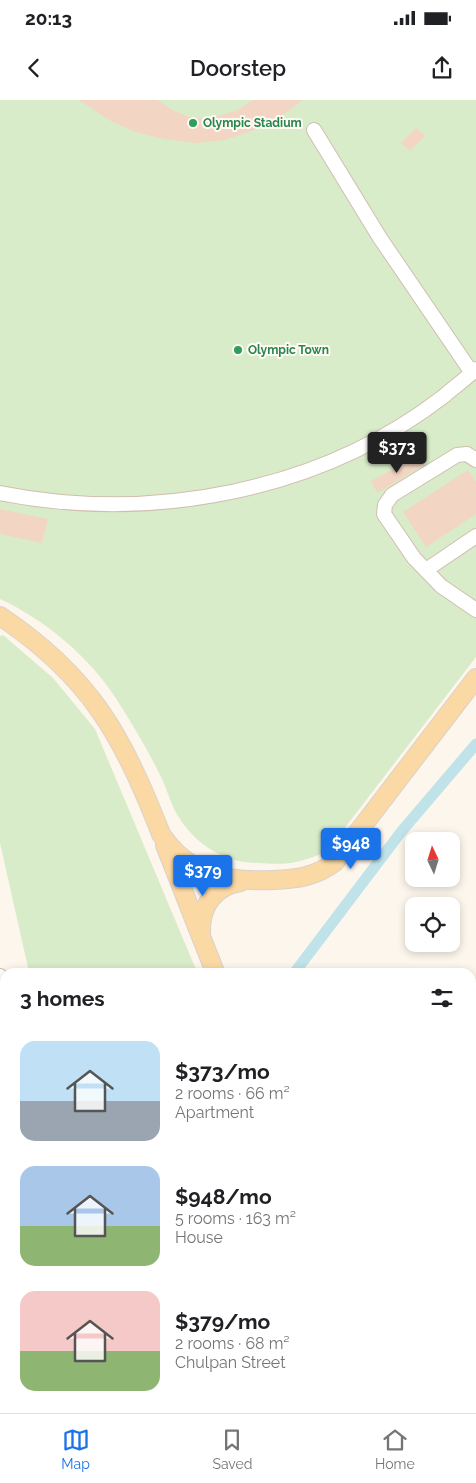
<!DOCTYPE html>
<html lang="en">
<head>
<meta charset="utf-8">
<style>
  :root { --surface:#fff; --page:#f2f2f2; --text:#202124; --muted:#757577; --line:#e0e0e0; --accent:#1a73e8 }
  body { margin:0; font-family:Raleway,sans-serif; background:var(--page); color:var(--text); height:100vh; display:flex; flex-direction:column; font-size:19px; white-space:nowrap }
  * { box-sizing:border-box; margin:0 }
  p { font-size:16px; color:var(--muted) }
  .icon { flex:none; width:28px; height:28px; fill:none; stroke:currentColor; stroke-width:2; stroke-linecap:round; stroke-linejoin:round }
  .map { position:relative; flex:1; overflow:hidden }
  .side { position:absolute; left:0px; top:868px; width:476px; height:446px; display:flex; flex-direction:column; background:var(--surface); border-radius:15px 15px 0 0; box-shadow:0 2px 8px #0003 }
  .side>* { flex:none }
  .needle { width:32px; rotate:356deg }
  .tools { position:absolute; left:405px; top:732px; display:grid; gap:10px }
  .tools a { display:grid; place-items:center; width:55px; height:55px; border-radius:10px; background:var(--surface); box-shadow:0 2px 8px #0003; font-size:25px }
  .price { position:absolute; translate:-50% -42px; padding:0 11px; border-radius:5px; background:var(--accent); color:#fff; font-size:16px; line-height:32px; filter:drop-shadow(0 1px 2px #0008) }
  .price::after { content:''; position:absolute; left:50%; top:30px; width:15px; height:11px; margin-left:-8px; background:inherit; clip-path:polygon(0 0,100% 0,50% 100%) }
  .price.selected { background:#222; color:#fff }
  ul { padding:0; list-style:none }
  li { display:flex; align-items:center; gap:15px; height:125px; padding:0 20px }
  li span { display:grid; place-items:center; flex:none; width:140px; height:100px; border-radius:15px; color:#555 }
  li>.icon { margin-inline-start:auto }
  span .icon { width:60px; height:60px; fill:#fffc; stroke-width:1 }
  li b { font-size:21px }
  h2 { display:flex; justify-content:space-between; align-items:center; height:60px; padding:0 20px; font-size:21px }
  .status { display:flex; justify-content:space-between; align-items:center; height:35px; padding:0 25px; background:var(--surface); direction:ltr }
  .status svg { height:14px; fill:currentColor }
  header { display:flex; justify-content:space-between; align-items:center; height:65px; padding:0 20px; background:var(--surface); font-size:22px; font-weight:600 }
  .tabs { display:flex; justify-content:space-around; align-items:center; height:70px; border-top:1px solid var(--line); background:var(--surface); font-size:14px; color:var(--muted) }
  .tabs a { display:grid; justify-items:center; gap:2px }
  .tabs .selected { color:var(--accent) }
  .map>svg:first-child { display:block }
  .residential { fill:#f5e8da }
  .green { fill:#d8ecc9 }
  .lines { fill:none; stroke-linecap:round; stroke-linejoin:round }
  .canal { stroke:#bfe3e8; stroke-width:11 }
  .building { fill:#f3d5c3 }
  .minor-casing { stroke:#d1beb0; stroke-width:16 }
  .major-casing { stroke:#dad1cd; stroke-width:20 }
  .minor { stroke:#fff; stroke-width:14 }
  .major { stroke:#fbd9a5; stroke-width:18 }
  .leisure-dot { fill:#2e9e5b; stroke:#fffaf3; stroke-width:2 }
  .labels { text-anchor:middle; stroke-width:4; stroke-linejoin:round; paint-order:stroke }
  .leisure-label { font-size:12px; font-weight:bold; fill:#27864d; stroke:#fffaf3; text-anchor:start }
</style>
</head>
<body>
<div class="status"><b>20:13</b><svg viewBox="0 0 49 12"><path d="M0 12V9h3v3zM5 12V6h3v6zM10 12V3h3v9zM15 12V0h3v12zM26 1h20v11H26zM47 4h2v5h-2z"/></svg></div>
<header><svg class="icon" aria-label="back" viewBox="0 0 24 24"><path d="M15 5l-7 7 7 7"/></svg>Doorstep<svg class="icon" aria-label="share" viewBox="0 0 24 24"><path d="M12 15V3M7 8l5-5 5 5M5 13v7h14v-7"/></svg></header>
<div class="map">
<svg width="476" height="1313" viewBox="0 0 476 1313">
  <rect width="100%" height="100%" fill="#fdf6ec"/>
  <!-- residential -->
  <g class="residential">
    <path d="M5 1154V1309H347L357 1313H0V1158Z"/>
    <path d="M476 1205V1313H424L426 1309H471V1215Z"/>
  </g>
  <!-- green -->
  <g class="green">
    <path d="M0 0H476V557L327 751C299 764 288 765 257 763 221 762 193 743 175 711 170 701 167 690 162 679 149 652 133 625 117 600 90 557 45 520 0 499Z"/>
    <path d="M3 535 53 578 95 629 197 872H29L0 743V536Z"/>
    <path d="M0 893 5 916V1045L0 1051Z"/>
  </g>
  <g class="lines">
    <!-- canal -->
    <g class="canal">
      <path d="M295 872 401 732 476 644"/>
      <path d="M0 1191 5 1187"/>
    </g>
  </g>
  <!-- building -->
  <g class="building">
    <path d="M79 0H157L174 11 189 17 206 19 236 11 253 0H303L279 18 252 31 224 40 195 43 164 39 135 32 109 20Z"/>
    <path d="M416 28 425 36 410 51 401 43Z"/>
    <path d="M418 356 424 365 377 393 371 381Z"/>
    <path d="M468 370 476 382V414L426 447 403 412Z"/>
    <path d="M0 409 48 419 42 443 0 434Z"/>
  </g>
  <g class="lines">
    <defs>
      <g id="minor">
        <path d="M314 30 380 138 472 273"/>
        <path d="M476 360 467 354 457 355 392 395 385 405 384 414 414 458 441 486 476 510"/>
        <path d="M0 393C152 423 320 392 444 296 454 287 466 279 476 269"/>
        <path d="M426 470 476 436"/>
        <path d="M0 876 5 900"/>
        <path d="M0 1056 5 1051"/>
        <path d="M471 1206 476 1196"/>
        <path d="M106 1309 111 1313"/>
        <path d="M38 1313 43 1309"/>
        <path d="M420 1313 422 1309"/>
      </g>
      <g id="major">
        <path d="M0 516C91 577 122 635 161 734 188 775 227 782 273 780 297 779 315 777 335 762L476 578"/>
        <path d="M165 745 215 872"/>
        <path d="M201 833C200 807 214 786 240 782"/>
        <path d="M0 1132 5 1128"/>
      </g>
    </defs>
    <!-- minor casing -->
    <use href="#minor" class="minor-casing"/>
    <!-- major casing -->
    <use href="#major" class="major-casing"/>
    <!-- minor -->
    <use href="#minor" class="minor"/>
    <!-- major -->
    <use href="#major" class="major"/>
  </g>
  <!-- markers -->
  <g class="leisure-dot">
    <circle cx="193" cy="23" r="5"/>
    <circle cx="238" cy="250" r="5"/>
  </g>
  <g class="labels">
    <!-- leisure labels -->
    <g class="leisure-label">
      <text x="203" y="27">Olympic Stadium</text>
      <text x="248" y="254">Olympic Town</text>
    </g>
  </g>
</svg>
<div class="tools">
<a><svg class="needle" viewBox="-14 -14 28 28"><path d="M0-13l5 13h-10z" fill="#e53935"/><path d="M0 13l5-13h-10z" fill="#757577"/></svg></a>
<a><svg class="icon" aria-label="locate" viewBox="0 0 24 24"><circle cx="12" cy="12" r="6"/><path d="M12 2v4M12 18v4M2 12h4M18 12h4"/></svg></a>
</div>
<b class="price selected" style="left:397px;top:374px">$373</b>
<b class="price" style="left:351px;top:770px">$948</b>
<b class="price" style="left:203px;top:797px">$379</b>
<section class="side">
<h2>3 homes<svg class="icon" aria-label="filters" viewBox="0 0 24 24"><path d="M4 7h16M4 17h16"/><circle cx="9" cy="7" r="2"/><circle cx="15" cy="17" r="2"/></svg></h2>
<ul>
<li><span style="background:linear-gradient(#bfe0f5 60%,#9aa5b1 0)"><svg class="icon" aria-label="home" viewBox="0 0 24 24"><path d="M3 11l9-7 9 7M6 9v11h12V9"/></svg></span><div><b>$373/mo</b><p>2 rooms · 66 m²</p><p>Apartment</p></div></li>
<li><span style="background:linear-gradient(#a9c7e8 60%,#8fb573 0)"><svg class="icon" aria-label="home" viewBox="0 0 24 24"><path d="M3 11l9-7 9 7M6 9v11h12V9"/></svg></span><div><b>$948/mo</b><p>5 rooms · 163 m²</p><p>House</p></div></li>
<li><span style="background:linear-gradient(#f6c9c9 60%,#8fb573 0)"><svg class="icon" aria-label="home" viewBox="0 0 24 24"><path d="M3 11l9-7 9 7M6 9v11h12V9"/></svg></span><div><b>$379/mo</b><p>2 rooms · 68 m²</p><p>Chulpan Street</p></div></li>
</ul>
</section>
</div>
<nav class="tabs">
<a class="selected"><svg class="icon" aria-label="map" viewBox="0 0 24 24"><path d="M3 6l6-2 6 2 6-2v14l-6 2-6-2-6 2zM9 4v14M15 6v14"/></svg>Map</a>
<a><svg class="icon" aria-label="saved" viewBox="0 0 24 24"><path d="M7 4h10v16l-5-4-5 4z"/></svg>Saved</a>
<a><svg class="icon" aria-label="home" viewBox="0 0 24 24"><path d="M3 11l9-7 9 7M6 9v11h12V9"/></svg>Home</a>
</nav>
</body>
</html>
